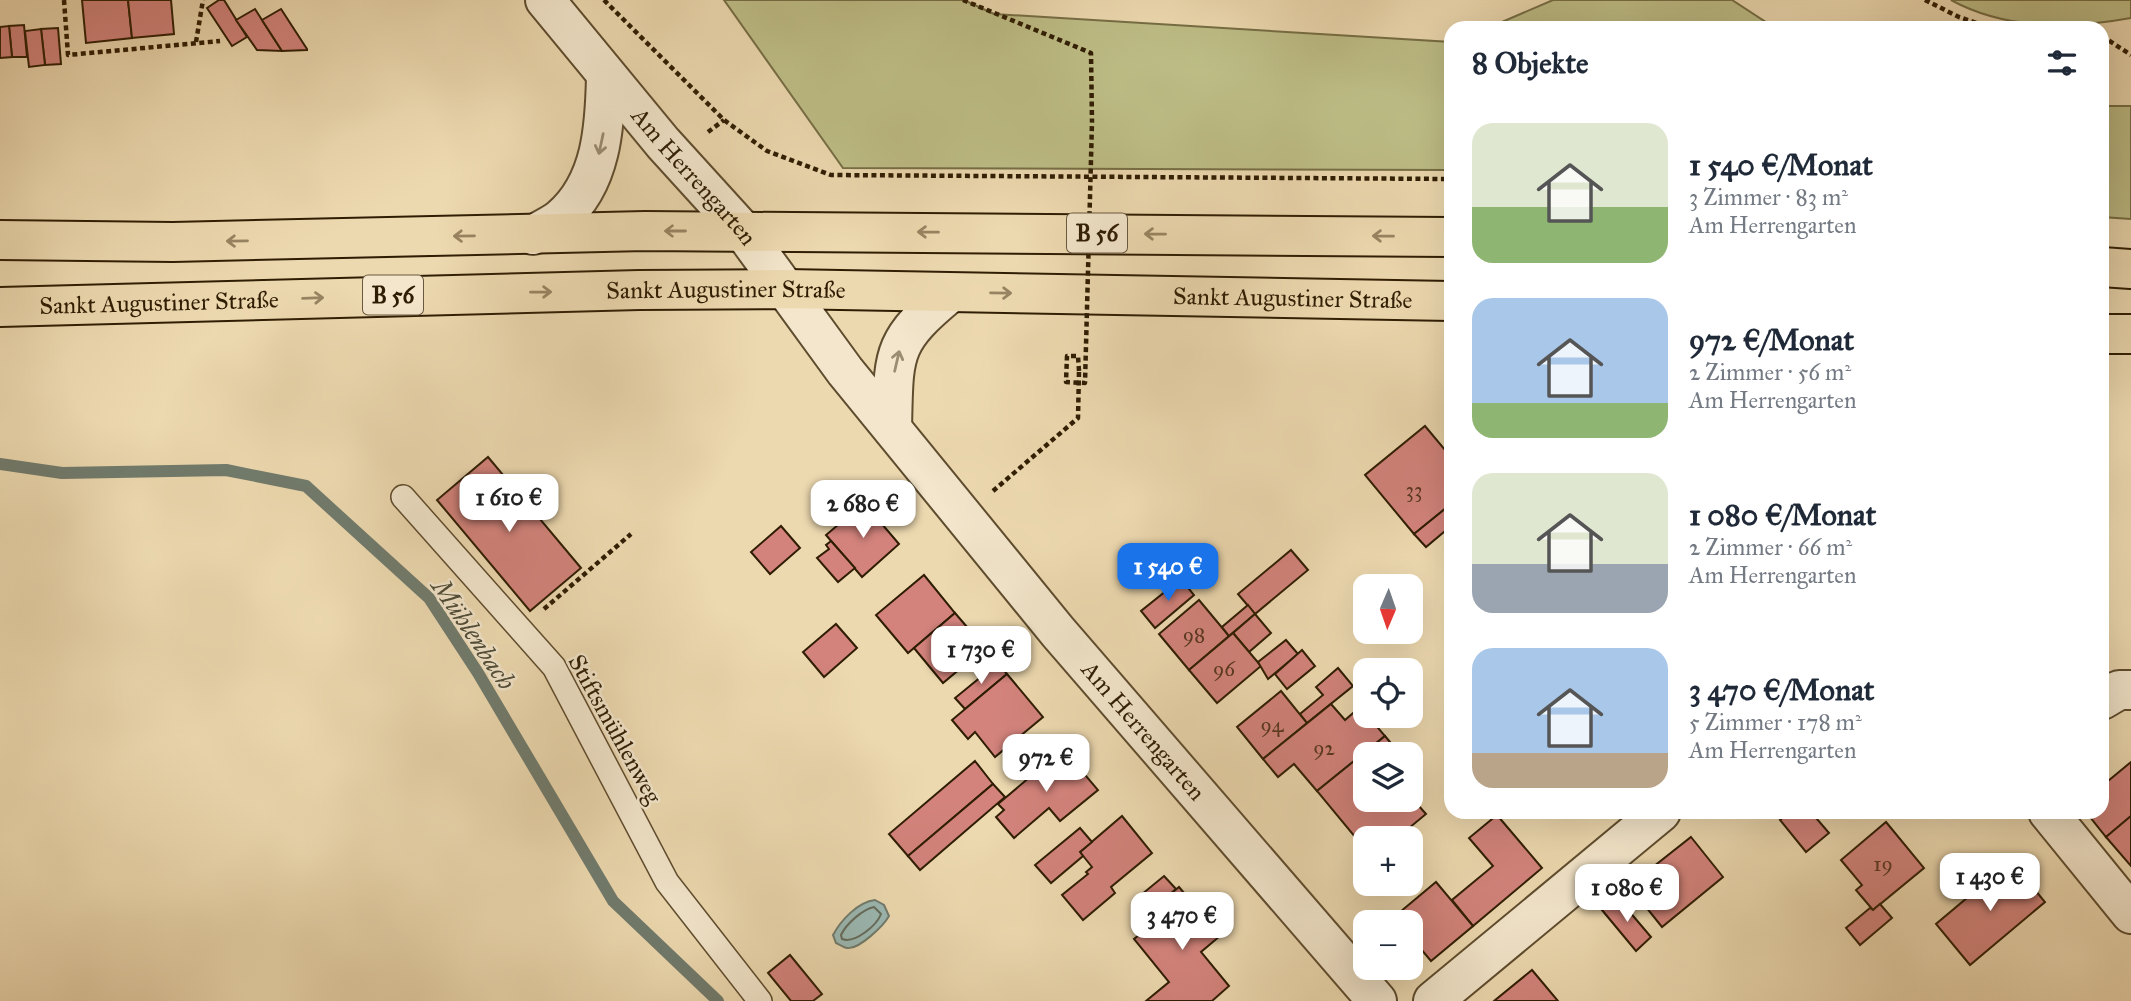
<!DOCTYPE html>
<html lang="de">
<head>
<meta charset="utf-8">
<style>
  :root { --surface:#fff; --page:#f6f6f7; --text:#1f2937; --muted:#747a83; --accent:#1a73e8 }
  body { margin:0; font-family:"IM FELL Great Primer",serif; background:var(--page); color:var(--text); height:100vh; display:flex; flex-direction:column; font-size:26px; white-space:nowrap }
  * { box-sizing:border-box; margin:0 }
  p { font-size:23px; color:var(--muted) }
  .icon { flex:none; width:38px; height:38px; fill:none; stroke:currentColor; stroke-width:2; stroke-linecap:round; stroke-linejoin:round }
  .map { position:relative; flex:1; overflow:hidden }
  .sheet { position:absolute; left:1444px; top:21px; width:665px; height:798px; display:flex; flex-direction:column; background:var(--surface); border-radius:21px; box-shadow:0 7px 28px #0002 }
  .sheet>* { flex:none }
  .needle { width:46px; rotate:182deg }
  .tools { position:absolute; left:1353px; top:574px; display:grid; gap:14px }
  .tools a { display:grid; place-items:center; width:70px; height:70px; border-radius:14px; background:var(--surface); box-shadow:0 7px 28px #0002; font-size:35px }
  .price { position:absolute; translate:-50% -60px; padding:0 16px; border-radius:14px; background:#fff; color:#222; font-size:23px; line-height:46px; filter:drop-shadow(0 2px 4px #0008) }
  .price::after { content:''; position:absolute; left:50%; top:42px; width:21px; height:16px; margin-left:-10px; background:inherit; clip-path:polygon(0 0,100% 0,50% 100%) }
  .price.selected { background:var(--accent); color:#fff }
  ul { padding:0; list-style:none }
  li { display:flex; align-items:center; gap:21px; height:175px; padding:0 28px }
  li span { display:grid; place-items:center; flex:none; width:196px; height:140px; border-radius:21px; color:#555 }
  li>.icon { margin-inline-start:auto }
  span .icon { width:84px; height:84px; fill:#fffc; stroke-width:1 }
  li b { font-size:30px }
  h2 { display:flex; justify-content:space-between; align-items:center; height:84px; padding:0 28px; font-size:30px }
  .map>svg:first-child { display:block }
  .green { fill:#bebe87; stroke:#766e45; stroke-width:2 }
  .water { fill:#9bb9b4; stroke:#707b6d; stroke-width:2 }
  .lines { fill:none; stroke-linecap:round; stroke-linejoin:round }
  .shore { stroke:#656b5c; stroke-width:2 }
  .stream { stroke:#707b6d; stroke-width:12 }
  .building { fill:#d3837c; stroke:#2f1d03; stroke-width:2 }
  .lane-casing { stroke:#5e4c2e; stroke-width:26 }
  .street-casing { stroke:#5e4c2e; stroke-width:42 }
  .primary-casing { stroke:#2f1d03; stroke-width:42 }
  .path { stroke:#2f1d03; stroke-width:4.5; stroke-dasharray:5 3.5; stroke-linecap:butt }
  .lane { stroke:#f3e6cc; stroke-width:23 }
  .street { stroke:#f3e6cc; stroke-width:38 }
  .primary { stroke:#edd9b0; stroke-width:38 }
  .path-bridge { stroke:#2f1d03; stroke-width:4.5; stroke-dasharray:5 3.5; stroke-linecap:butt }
  .oneway { stroke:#9b8c72 }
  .oneway2 { stroke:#988462 }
  .labels { text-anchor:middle; stroke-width:5; stroke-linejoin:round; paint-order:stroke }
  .number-label { font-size:21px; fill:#583621 }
  .shield { fill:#f3e6cc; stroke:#6a593f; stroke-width:2 }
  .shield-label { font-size:23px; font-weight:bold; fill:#2f1d03 }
  .street-label { font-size:24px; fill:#2f1d03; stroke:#f3e6cc }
  .water-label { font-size:26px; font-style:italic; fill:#4f4c38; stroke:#f3e6cc }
</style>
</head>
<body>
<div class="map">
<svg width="2131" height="1001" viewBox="0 0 2131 1001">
  <rect width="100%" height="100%" fill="#edd9b0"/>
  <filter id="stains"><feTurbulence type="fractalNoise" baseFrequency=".00286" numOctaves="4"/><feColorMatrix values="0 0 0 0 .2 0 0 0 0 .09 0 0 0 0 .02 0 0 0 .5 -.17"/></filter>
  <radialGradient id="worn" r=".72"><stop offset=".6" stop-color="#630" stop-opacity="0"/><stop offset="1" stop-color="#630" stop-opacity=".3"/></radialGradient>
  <!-- green -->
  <g class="green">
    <path d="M724 0H964L994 14 1451 42V170L843 168Z"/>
    <path d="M1553 0H1732L1775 28H1488Z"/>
    <path d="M1951 0H2131V18C2071 29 2006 30 1951 0Z"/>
    <path d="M2102 106H2131V219L2102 217Z"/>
  </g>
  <!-- water -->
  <path class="water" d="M875 900 884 905 889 916C884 925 859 950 847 948 845 948 838 944 836 943L833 935C841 920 858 902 875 900Z"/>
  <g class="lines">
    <!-- shore -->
    <path class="shore" d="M874 907 881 914C877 925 855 944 842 939L841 935C846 924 863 909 874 907Z"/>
    <!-- stream -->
    <path class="stream" d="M0 464 62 473 226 470 306 486 429 598 478 673 613 901 718 1001"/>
  </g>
  <!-- building -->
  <g class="building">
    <path d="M82 0H128L132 38 86 43Z"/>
    <path d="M128 0H171L174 34 132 38Z"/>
    <path d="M219 0H224L247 37 232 46 207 8Z"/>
    <path d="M255 9 262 20 282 51 257 50 236 20Z"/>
    <path d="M281 9 307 49V50L282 51 262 20Z"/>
    <path d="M24 25 27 57H12L9 26Z"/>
    <path d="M9 26 12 57 0 58V27Z"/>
    <path d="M58 28 61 64 45 65 41 29Z"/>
    <path d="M41 29 45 65 29 67 25 31Z"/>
    <path d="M1425 426 1451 457V504L1414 534 1365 475Z"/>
    <path d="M488 457 581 568 530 611 437 500Z"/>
    <path d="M864 503 899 544 862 577 826 535Z"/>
    <path d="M1451 504V526L1426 547 1414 534Z"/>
    <path d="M781 526 800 548 770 574 751 552Z"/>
    <path d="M831 541 855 568 838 582 817 558 829 549 826 545Z"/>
    <path d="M1291 550 1308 570 1255 614 1238 594Z"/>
    <path d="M924 575 955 613 908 653 876 615Z"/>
    <path d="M1181 579 1194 595 1155 628 1141 611Z"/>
    <path d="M1199 600 1229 636 1189 670 1159 634Z"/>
    <path d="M1248 605 1255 614 1229 636 1222 627Z"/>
    <path d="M955 613 985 648 943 683 914 648Z"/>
    <path d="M1255 614 1271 633 1249 652 1233 633Z"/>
    <path d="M836 624 857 648 824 677 803 652Z"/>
    <path d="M1233 633 1261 666 1217 703 1189 670Z"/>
    <path d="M1286 640 1298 654 1268 679 1258 662Z"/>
    <path d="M1302 650 1315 666 1287 689 1275 674Z"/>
    <path d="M998 663 1007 674 965 709 955 698Z"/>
    <path d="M1338 668 1353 686 1307 723 1300 714 1323 695 1316 687Z"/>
    <path d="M1007 674 1043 717 995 757 975 732 968 739 952 720Z"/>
    <path d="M1281 691 1307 723 1263 759 1237 727Z"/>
    <path d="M1331 704 1345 720 1360 707 1365 716H1368L1385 736 1317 791 1294 764 1278 777 1263 759Z"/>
    <path d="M1385 736 1400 754H1365V800H1410V796L1426 814 1397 838H1365V849L1317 791Z"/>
    <path d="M1063 749 1098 790 1060 821 1049 808 1014 838 996 817 1004 810 998 804Z"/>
    <path d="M975 761 993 784 908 856 889 834Z"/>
    <path d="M2131 762V816L2106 837 2086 812H2102V786Z"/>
    <path d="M993 784 1005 797 920 870 908 856Z"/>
    <path d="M1790 812H1811L1829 833 1806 852 1780 820Z"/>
    <path d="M1497 815 1542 868 1473 926 1452 900 1493 866 1469 838Z"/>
    <path d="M1122 816 1152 853 1111 887 1115 893 1083 920 1062 895 1088 874 1086 872 1092 867 1080 852Z"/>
    <path d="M2131 816V866L2106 837Z"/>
    <path d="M1886 822 1924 868 1873 910 1856 890 1862 885 1841 860Z"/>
    <path d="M1080 828 1092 842 1080 852 1083 856 1051 883 1035 865Z"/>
    <path d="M1691 837 1723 877 1662 927 1629 886Z"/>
    <path d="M2011 861 2045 902 1970 965 1936 924Z"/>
    <path d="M1164 876 1176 889 1148 913 1136 899Z"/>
    <path d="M1436 882 1473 926 1431 961 1410 936V922H1399L1394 917Z"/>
    <path d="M1179 887 1220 936 1201 952 1229 986 1212 1001H1146L1169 982 1134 939 1162 917 1154 908Z"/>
    <path d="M1617 897 1651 937 1636 951 1602 910Z"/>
    <path d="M1880 904 1892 918 1860 945 1846 928 1870 908 1873 910Z"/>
    <path d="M790 955 822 994 813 1001H791L768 973Z"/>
    <path d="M1532 970 1558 1001H1494Z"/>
  </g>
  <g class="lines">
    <defs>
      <path id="lane" d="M403 497 554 667 667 882 760 1001"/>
      <g id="street">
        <path id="s1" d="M545 0 663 143 743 231 845 371 1058 632 1377 1001"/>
        <path d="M533 235C542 229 553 225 561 218 602 183 605 126 606 76"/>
        <path d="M892 428C894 354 890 342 950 293"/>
        <path d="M2102 700 2119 690H2131"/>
        <path d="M2048 812 2131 914"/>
        <path d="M1433 1001 1661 812"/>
      </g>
      <g id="primary">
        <path d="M0 240 173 242 645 231 1451 237"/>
        <path d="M2102 267 2131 269"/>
        <path id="s2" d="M0 307 639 290 786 289 1451 301"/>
        <path d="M2102 334H2131"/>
      </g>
    </defs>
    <!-- lane casing -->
    <use href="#lane" class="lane-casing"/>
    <!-- street casing -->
    <use href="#street" class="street-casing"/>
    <!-- primary casing -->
    <use href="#primary" class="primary-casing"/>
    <!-- path -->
    <g class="path">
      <path d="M64 0 68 55 220 41"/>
      <path d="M604 0 724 120 767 151 831 175 1451 179"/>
      <path d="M963 0 1091 53 1092 122"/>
      <path d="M1925 0 1959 17 1991 28"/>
      <path d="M2102 36 2131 55"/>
      <path d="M196 42 203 0"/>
      <path d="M708 132 724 120"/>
      <path d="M993 491 1078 418 1079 371"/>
      <path d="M544 609 631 534"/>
    </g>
    <!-- lane -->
    <use href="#lane" class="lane"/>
    <!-- street -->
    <use href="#street" class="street"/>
    <!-- primary -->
    <use href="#primary" class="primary"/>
    <!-- path-bridge -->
    <path class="path-bridge" d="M1079 371 1078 356H1067L1066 382 1085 383 1092 122"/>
  </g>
  <!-- one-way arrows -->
  <defs><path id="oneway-shaft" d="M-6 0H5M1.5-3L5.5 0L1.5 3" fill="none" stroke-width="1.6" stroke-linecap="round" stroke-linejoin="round" transform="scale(1.75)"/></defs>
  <g class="oneway">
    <use href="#oneway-shaft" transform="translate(601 144) rotate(102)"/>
    <use href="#oneway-shaft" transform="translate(897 361) rotate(-77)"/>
  </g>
  <g class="oneway2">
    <use href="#oneway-shaft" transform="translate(675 231) rotate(-180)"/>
    <use href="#oneway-shaft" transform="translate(928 232) rotate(-179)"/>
    <use href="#oneway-shaft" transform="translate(1155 234) rotate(-179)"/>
    <use href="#oneway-shaft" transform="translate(464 236) rotate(179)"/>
    <use href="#oneway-shaft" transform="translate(1383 236) rotate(-179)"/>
    <use href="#oneway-shaft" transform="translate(237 241) rotate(179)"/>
    <use href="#oneway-shaft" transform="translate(541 292) rotate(-1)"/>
    <use href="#oneway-shaft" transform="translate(1001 293) rotate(1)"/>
    <use href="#oneway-shaft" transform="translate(313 298) rotate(-2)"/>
  </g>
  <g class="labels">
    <!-- number labels -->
    <g class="number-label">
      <text x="1414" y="497">33</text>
      <text x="1194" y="642">98</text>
      <text x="1224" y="676">96</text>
      <text x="1272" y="732">94</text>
      <text x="1324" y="755">92</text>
      <text x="1883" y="871">19</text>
    </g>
    <!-- shield labels -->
    <g class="shield">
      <rect x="1067" y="213.5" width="60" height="39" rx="5"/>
      <rect x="363" y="275.5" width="60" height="39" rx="5"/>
    </g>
    <g class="shield-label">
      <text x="1097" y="241">B 56</text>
      <text x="393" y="303">B 56</text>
    </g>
    <!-- street labels -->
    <g class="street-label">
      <text dy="8" stroke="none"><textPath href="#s1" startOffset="231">Am Herrengarten</textPath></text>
      <text dy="8" stroke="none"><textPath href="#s2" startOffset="726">Sankt Augustiner Straße</textPath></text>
      <text dy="8" stroke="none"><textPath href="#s2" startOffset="1293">Sankt Augustiner Straße</textPath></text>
      <text dy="8" stroke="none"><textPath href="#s2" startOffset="159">Sankt Augustiner Straße</textPath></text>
      <text transform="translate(615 729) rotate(61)" y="8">Stiftsmühlenweg</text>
      <text dy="8" stroke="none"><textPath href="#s1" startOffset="945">Am Herrengarten</textPath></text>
    </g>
    <!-- water labels -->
    <g class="water-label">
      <text transform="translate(474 634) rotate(56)" y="9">Mühlenbach</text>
    </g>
  </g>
  <rect width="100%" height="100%" filter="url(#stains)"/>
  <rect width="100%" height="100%" fill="url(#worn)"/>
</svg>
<div class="tools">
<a><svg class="needle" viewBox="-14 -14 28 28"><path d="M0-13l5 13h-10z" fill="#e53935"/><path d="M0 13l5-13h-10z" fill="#747a83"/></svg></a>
<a><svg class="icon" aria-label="locate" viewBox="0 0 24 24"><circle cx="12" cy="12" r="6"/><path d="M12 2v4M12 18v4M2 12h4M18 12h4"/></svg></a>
<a><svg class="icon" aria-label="layers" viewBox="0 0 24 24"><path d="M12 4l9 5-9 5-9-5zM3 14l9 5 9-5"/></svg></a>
<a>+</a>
<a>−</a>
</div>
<b class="price" style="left:509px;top:534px">1 610 €</b>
<b class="price" style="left:863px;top:540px">2 680 €</b>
<b class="price selected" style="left:1168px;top:603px">1 540 €</b>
<b class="price" style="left:981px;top:686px">1 730 €</b>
<b class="price" style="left:1046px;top:794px">972 €</b>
<b class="price" style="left:1990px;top:913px">1 430 €</b>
<b class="price" style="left:1627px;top:924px">1 080 €</b>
<b class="price" style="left:1182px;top:952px">3 470 €</b>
<section class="sheet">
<h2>8 Objekte<svg class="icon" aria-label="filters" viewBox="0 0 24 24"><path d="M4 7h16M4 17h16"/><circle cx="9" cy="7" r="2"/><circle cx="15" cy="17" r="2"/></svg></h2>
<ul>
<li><span style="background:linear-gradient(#dfe7d0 60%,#8fb573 0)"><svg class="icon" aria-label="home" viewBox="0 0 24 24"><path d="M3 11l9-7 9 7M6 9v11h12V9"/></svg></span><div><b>1 540 €/Monat</b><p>3 Zimmer · 83 m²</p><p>Am Herrengarten</p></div></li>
<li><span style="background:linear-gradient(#a9c7e8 75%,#8fb573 0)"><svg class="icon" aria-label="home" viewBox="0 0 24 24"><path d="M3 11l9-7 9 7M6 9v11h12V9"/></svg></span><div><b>972 €/Monat</b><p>2 Zimmer · 56 m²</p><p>Am Herrengarten</p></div></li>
<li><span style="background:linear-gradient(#dfe7d0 65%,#9aa5b1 0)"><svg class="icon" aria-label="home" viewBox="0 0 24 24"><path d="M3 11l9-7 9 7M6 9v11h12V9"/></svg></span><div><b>1 080 €/Monat</b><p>2 Zimmer · 66 m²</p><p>Am Herrengarten</p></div></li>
<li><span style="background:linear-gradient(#a9c7e8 75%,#b9a48a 0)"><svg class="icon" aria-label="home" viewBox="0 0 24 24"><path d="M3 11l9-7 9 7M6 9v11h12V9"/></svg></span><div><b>3 470 €/Monat</b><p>5 Zimmer · 178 m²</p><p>Am Herrengarten</p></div></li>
</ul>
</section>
</div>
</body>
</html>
